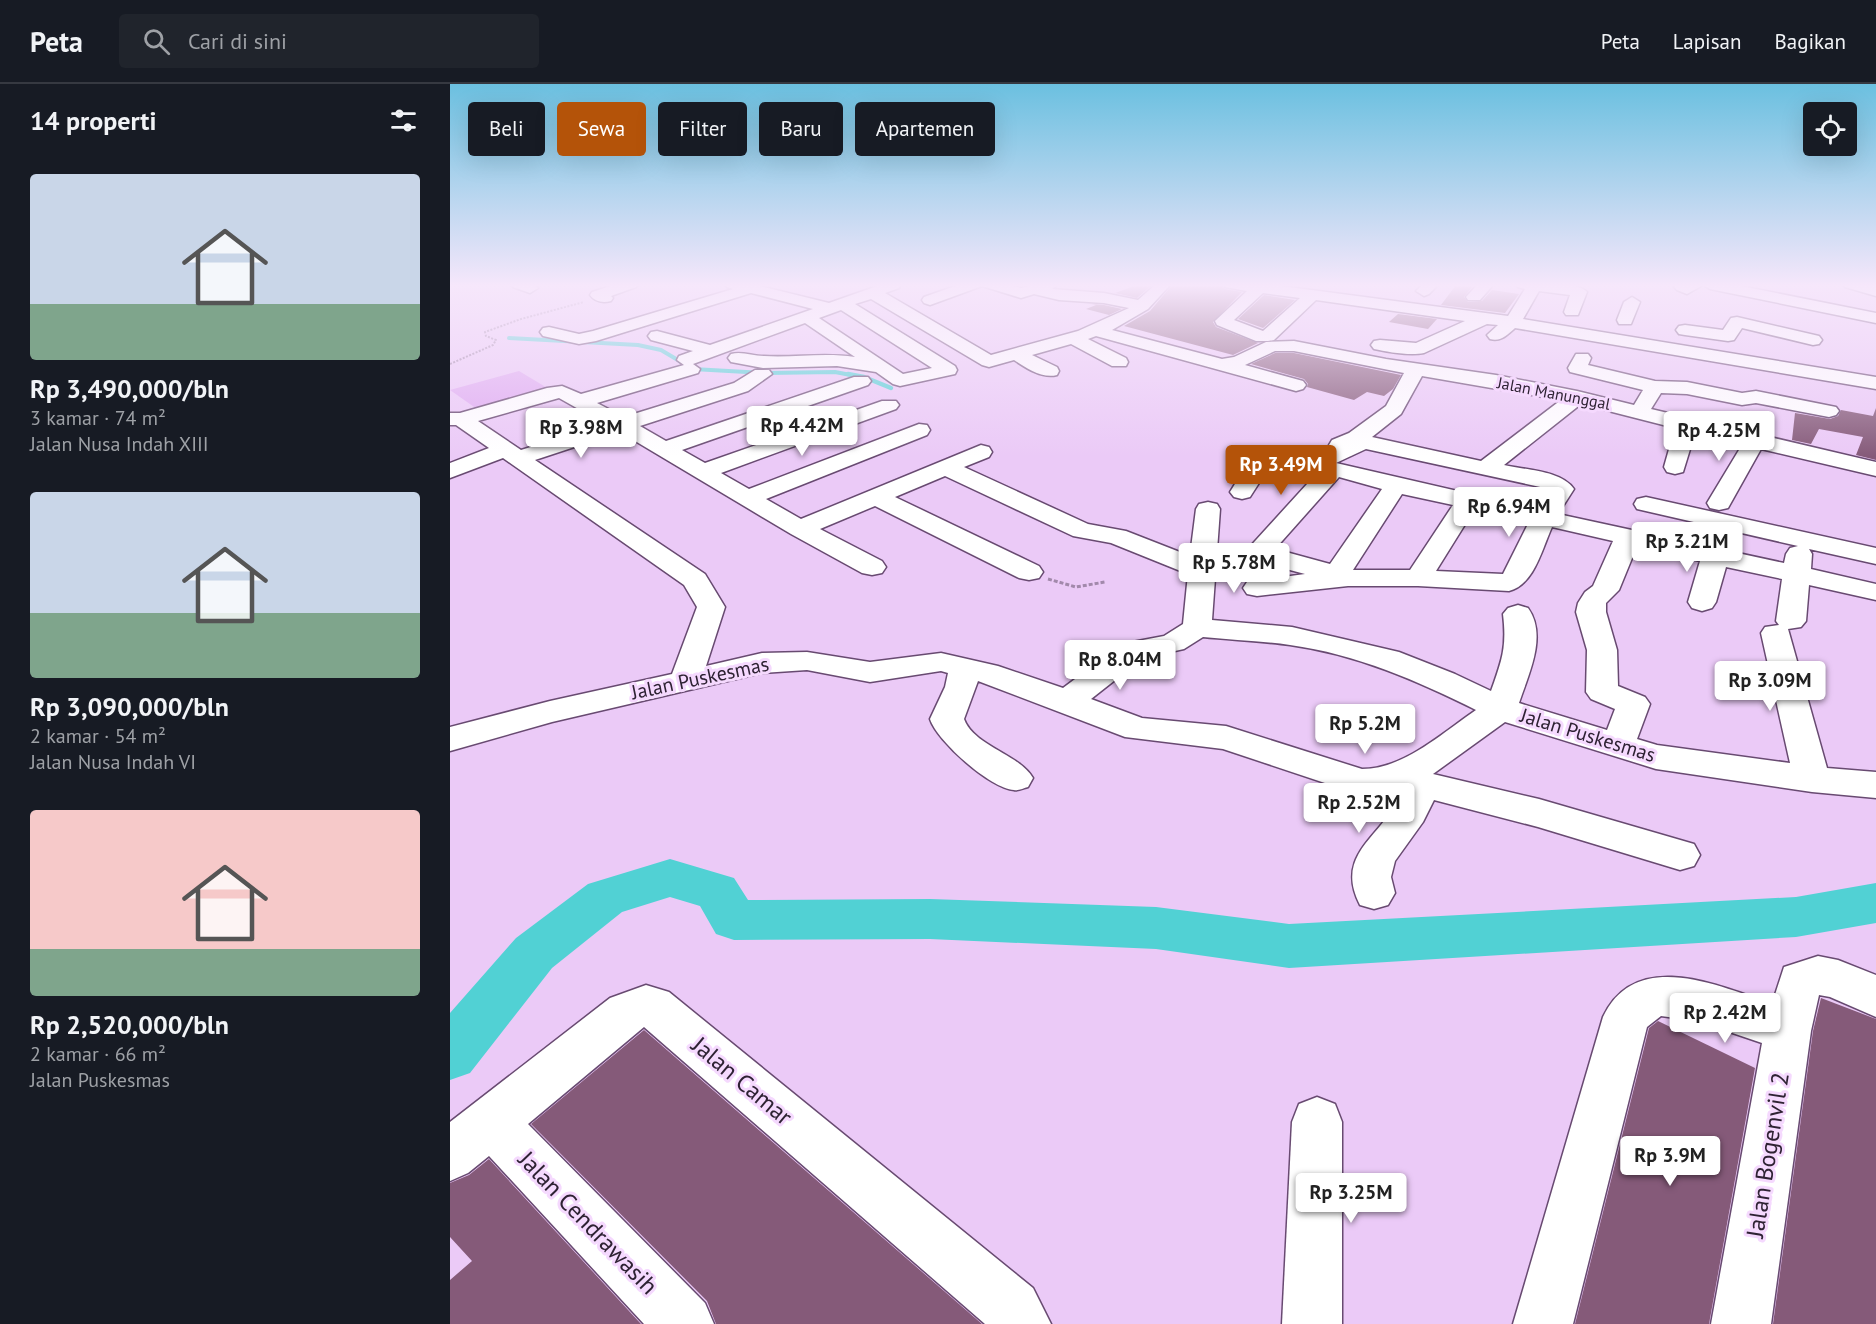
<!DOCTYPE html>
<html lang="id">
<head>
<meta charset="utf-8">
<style>
  :root { --surface:#171b24; --page:#20242c; --text:#f1f3f6; --muted:#9ea1a6; --line:#363941; --accent:#b45309 }
  body { margin:0; font-family:"PT Sans",sans-serif; background:var(--page); color:var(--text); height:100vh; display:flex; flex-direction:column; font-size:22px; white-space:nowrap }
  * { box-sizing:border-box; margin:0 }
  p { font-size:20px; color:var(--muted) }
  .icon { flex:none; width:33px; height:33px; fill:none; stroke:currentColor; stroke-width:2; stroke-linecap:round; stroke-linejoin:round }
  .map { position:relative; flex:1; overflow:hidden }
  .drawer { display:flex; flex-direction:column; background:var(--surface); width:450px }
  .drawer>* { flex:none }
  .top-card { position:absolute; left:18px; top:18px; width:570px; height:54px; display:flex; gap:12px }
  .fabs { position:absolute; left:1353px; top:18px; display:grid; gap:12px }
  .fabs a { display:grid; place-items:center; width:54px; height:54px; border-radius:6px; background:var(--surface); box-shadow:0 6px 24px #0002; font-size:30px }
  .price { position:absolute; translate:-50% -51px; padding:0 14px; border-radius:6px; background:#fff; color:#222; font-size:20px; line-height:39px; filter:drop-shadow(0 2px 3px #0008) }
  .price::after { content:''; position:absolute; left:50%; top:36px; width:18px; height:14px; margin-left:-9px; background:inherit; clip-path:polygon(0 0,100% 0,50% 100%) }
  .price.active { background:var(--accent); color:#fff }
  ul { padding:0; list-style:none }
  li { display:grid; align-content:center; gap:12px; height:318px; padding:0 30px }
  li span { display:grid; place-items:center; height:186px; border-radius:6px; color:#555 }
  li>.icon { margin-inline-start:auto }
  span .icon { width:108px; height:108px; fill:#fffc; stroke-width:1 }
  li b { font-size:26px }
  h2 { display:flex; justify-content:space-between; align-items:center; height:72px; padding:0 30px; font-size:26px }
  .tag { padding:0 21px; border-radius:6px; background:var(--surface); box-shadow:0 6px 24px #0002; font-size:21px; line-height:54px }
  .tag.active { background:var(--accent); color:#fff }
  header { display:flex; align-items:center; gap:36px; box-sizing:border-box; height:84px; padding:0 30px; background:var(--surface); border-bottom:2px solid var(--line) }
  header strong { font-size:28px }
  nav { display:flex; gap:33px; margin-inline-start:auto; font-size:21px }
  .search { width:420px; height:54px; background:var(--page); display:flex; align-items:center; gap:15px; box-sizing:border-box; padding:0 21px; border-radius:6px; color:var(--muted); font-size:22px }
  main { display:flex; flex:1; min-height:0 }
  .map>svg:first-child { display:block }
  .green { fill:#dfabf1 }
  .lines { fill:none; stroke-linecap:round; stroke-linejoin:round }
  .stream-far1 { stroke:#51d1d4; stroke-width:4 }
  .stream { stroke:#51d1d4; stroke-width:4.5 }
  .river { fill:#51d1d4; fill-rule:evenodd }
  .building { fill:#855a79 }
  .minor-casing { stroke:#684a71; stroke-width:3 }
  .path-far1 { stroke:#a289ab; stroke-width:2; stroke-dasharray:2 1.5; stroke-linecap:butt }
  .path { stroke:#a289ab; stroke-width:3; stroke-dasharray:4 2; stroke-linecap:butt }
  .minor { fill:#fff; fill-rule:evenodd }
  .labels { text-anchor:middle; stroke-width:6; stroke-linejoin:round; paint-order:stroke }
  .far-street-label { font-size:16px; fill:#2e2233; stroke:#f5d9fe }
  .street-label { font-size:20px; fill:#2e2233; stroke:#f5d9fe }
  .near-street-label { font-size:24px; fill:#2e2233; stroke:#f5d9fe }
</style>
</head>
<body>
<header>
<strong>Peta</strong>
<div class="search"><svg class="icon" aria-label="search" viewBox="0 0 24 24"><circle cx="10" cy="10" r="6"/><path d="M15 15l6 6"/></svg>Cari di sini</div>
<nav><a>Peta</a><a>Lapisan</a><a>Bagikan</a></nav>
</header>
<main>
<section class="drawer">
<h2>14 properti<svg class="icon" aria-label="filters" viewBox="0 0 24 24"><path d="M4 7h16M4 17h16"/><circle cx="9" cy="7" r="2"/><circle cx="15" cy="17" r="2"/></svg></h2>
<ul>
<li><span style="background:linear-gradient(#c9d6e8 70%,#7fa58c 0)"><svg class="icon" aria-label="home" viewBox="0 0 24 24"><path d="M3 11l9-7 9 7M6 9v11h12V9"/></svg></span><div><b>Rp 3,490,000/bln</b><p>3 kamar · 74 m²</p><p>Jalan Nusa Indah XIII</p></div></li>
<li><span style="background:linear-gradient(#c9d6e8 65%,#7fa58c 0)"><svg class="icon" aria-label="home" viewBox="0 0 24 24"><path d="M3 11l9-7 9 7M6 9v11h12V9"/></svg></span><div><b>Rp 3,090,000/bln</b><p>2 kamar · 54 m²</p><p>Jalan Nusa Indah VI</p></div></li>
<li><span style="background:linear-gradient(#f6c9c9 75%,#7fa58c 0)"><svg class="icon" aria-label="home" viewBox="0 0 24 24"><path d="M3 11l9-7 9 7M6 9v11h12V9"/></svg></span><div><b>Rp 2,520,000/bln</b><p>2 kamar · 66 m²</p><p>Jalan Puskesmas</p></div></li>
</ul>
</section>
<div class="map">
<svg width="1426" height="1240" viewBox="0 0 1426 1240">
  <rect width="100%" height="100%" fill="#ebcaf7"/>
  <!-- green -->
  <path class="green" d="M69 287 99 305 27 325 0 306Z"/>
  <g class="lines">
    <!-- stream-far1 -->
    <path class="stream-far1" d="M59 254 188 261 211 266 243 285 315 289 385 288 406 292"/>
    <!-- stream -->
    <path class="stream" d="M398 290 414 293 441 304"/>
    <!-- river -->
    <path class="river" d="M220 775 284 794 298 816 480 815 706 823 839 840 1346 813 1426 799V839L1346 853 839 884 706 865 480 855 284 856 266 850 250 822 220 813 172 828 102 884 20 989 0 996V929L66 854 138 800Z"/>
  </g>
  <!-- building -->
  <g class="building">
    <path d="M690 200H703L687 214 665 209Z"/>
    <path d="M723 200H762L771 201 775 205 792 208 763 238 766 243 808 259 783 271 674 242 700 227Z"/>
    <path d="M1006 201 1022 203 1014 213 1018 218 1032 217 1042 206 1069 210 1055 229 991 221Z"/>
    <path d="M814 211 845 216 813 244 788 235Z"/>
    <path d="M641 220 654 221 672 225 659 231 636 225 646 221Z"/>
    <path d="M948 230 987 235 978 245 939 238Z"/>
    <path d="M825 269H844L951 291 943 305 934 312 917 308 904 316 857 303 858 300 854 295 801 280Z"/>
    <path d="M1426 324V376L1406 371 1413 353 1369 345 1361 360 1342 356 1345 329 1380 335 1388 332 1391 326 1423 332Z"/>
    <path d="M1371 914 1426 935V1240H1323L1363 947Z"/>
    <path d="M1208 937 1305 984 1259 1240H1125L1199 944Z"/>
    <path d="M194 946 532 1240H266L257 1217 81 1040Z"/>
    <path d="M39 1075 191 1240H0V1196L22 1177 0 1153V1099L19 1091Z"/>
  </g>
  <g class="lines">
    <defs>
      <g id="minor">
        <path d="M60 200H82L88 204 80 209 63 203Z"/>
        <path d="M167 200H189L186 203 161 212 163 214 161 217C153 219 145 218 140 211L142 208Z"/>
        <path d="M275 200H302L379 219 433 200H451L449 204 435 209 541 271 628 247 679 224 654 219 609 216 584 210 571 214 532 202 480 221 474 219 472 216 474 213 511 200H554L571 204 586 200H608L602 205 654 209 688 216 706 200H721L698 225 662 246 772 275 784 273 816 258 844 257 936 275 1046 291 1127 307 1184 321 1193 306 1120 288 1118 284 1126 270H1138L1141 274 1138 281 1205 297 1237 298 1292 309 1306 307 1386 323 1389 327 1386 331 1379 333 1306 319 1292 321 1237 310 1211 309 1201 325 1426 378V392L1311 365 1278 424 1269 426 1260 424 1257 419 1292 361 1245 349 1233 388 1225 390 1217 388 1214 383 1225 344 1131 320 1054 381C1074 386 1111 386 1124 405L1108 430 1334 479 1336 470 1340 464 1348 462 1187 425 1184 420 1187 415 1196 413 1426 464V480L1359 465 1362 470 1361 485 1426 500V516L1359 501 1356 537 1351 543 1338 545 1377 684 1426 688V714L1362 708 1206 685 1055 638 983 690 1089 715 1244 760 1250 771 1244 782 1230 786 1088 743 984 716 973 738 945 777 941 793 945 809 938 821 924 825 910 821C881 765 942 750 949 706L933 711H911L773 665 675 653 528 597 514 635C524 662 569 670 583 694L578 703C574 704 568 707 564 706 541 705 487 657 480 635L495 603 498 589 491 587 420 598 357 586 312 589 102 638 0 667V643L100 617 222 590 247 523 234 501 53 374 0 394V379L39 364 6 341H0V329H10L97 304 112 302 131 310 234 281 227 276 229 272 243 267 201 256 198 252 201 248 207 247 260 261 363 225 301 209 146 257 129 260 93 252 90 248 93 244 99 243 129 250 143 247 283 205 277 203ZM421 215 532 281 539 283 564 276C576 284 592 295 607 291L609 287 607 283 582 271 621 260 662 282H676L678 278 676 274 638 255 646 252 846 307 853 305 856 301 853 297 795 281 825 267H844L954 289 936 322 899 349 882 356 879 361 881 364C876 367 869 371 864 372 844 376 827 353 805 373 794 382 788 396 780 408L784 413 792 415 800 413 816 388 828 378 868 388 796 467 806 477 855 490 797 498 793 504 797 510 807 512 898 502H968L1059 507C1084 501 1092 465 1102 443L1163 457 1143 502 1135 508 1128 519 1126 528 1137 566 1136 608 1141 615 1165 625 1157 646 1069 619C1078 591 1098 552 1078 524L1068 521 1058 524 1053 530C1057 563 1052 576 1041 607L1005 590 949 568 842 543 762 536 770 425 767 420 758 418 749 420 746 425 740 472 676 447 638 440 514 383 539 373 542 368 539 363 531 361 351 435 316 415 477 351 480 346 477 341 469 340 299 405 271 389 446 325 449 321 446 317H432L255 379 232 366 418 301 421 297 418 293H404L216 357 190 342 298 307 322 290 319 286H305L284 299 174 333 147 319 248 289 250 285 243 280 355 239 405 273C374 268 344 274 314 272 302 272 292 267 281 270L278 274 281 278 313 284 387 282 426 288 443 300 450 302 505 290 507 286 505 282 405 220ZM391 226 482 284 453 290 369 234ZM972 292 1111 316 1031 377 922 353 951 330ZM109 314 155 340 71 366 28 337ZM170 348 341 450 412 489 422 491 432 489 436 483 432 477 370 445 425 422 569 494 579 496 589 494 593 488 589 482 445 413 495 392 623 452 661 459 738 490 733 540 714 552 672 560 613 604 548 582 491 569 420 578 357 568 312 569 256 582 275 523 255 490 85 376ZM916 365 1095 404 1099 407 1086 425 886 379ZM889 393 932 405 880 480 825 465ZM952 410 1003 421 960 486H903ZM1024 426 1079 438 1053 490 986 487ZM1187 462 1250 477 1238 518 1242 524 1252 527 1262 524 1266 518 1276 483 1332 495 1326 537 1329 541 1315 543 1311 549 1340 679 1207 661 1187 655 1200 620 1195 613 1168 602 1167 566 1156 528V519L1169 506ZM753 553C782 556 812 557 840 561 906 570 968 597 1026 626 992 649 954 685 912 685L776 642 692 634 641 615 693 574 734 565Z"/>
        <path d="M773 200H816L1058 232 1075 205 1068 203 1066 200C1082 200 1126 196 1137 208L1128 231H1116L1114 228 1120 211 1089 207 1073 235 1426 293V305L1065 244C1057 251 1051 258 1040 255L1037 251 1048 241 1037 240 974 269C960 272 938 268 924 265L921 261 924 257 930 256 966 259 1015 237 866 216 824 256 818 257H806L767 241 765 237 797 207 775 203ZM813 209 850 214 813 247 784 236Z"/>
        <path d="M973 200H989L979 210 974 212 966 207Z"/>
        <path d="M1028 200H1044L1030 216H1018L1016 213Z"/>
        <path d="M1227 200H1281L1426 229V239L1260 205 1253 201 1237 210 1227 206 1224 203Z"/>
        <path d="M1392 200H1416L1426 202V212L1395 203Z"/>
        <path d="M1182 213 1190 218 1181 240H1169L1167 236 1174 218Z"/>
        <path d="M1287 233 1369 252 1372 256 1369 260 1363 261 1292 244 1284 256 1278 257 1235 251 1229 250 1226 246 1229 242 1235 241 1273 246 1281 234Z"/>
        <path d="M1368 872 1388 876 1426 891V933L1380 913 1369 911 1361 947 1321 1240H1261L1312 959 1247 937 1211 932 1197 943 1123 1240H1063L1153 933C1185 864 1268 901 1322 920L1334 883Z"/>
        <path d="M196 901 219 908 583 1204 601 1240H535L194 943 78 1040 255 1219 264 1240H194L39 1072 18 1089 0 1097V1038L160 914Z"/>
        <path d="M867 1013 885 1020 892 1038V1240H832L842 1038 849 1020Z"/>
      </g>
    </defs>
    <!-- minor casing -->
    <use href="#minor" class="minor-casing"/>
    <!-- path-far1 -->
    <path class="path-far1" d="M0 280 43 261 46 256 36 252 35 248 71 235 134 218"/>
    <!-- path -->
    <path class="path" d="M598 495 626 503 655 498"/>
    <!-- minor -->
    <use href="#minor" class="minor"/>
  </g>
  <!-- sky -->
  <linearGradient id="sky" x2="0" y2="1"><stop stop-color="#6bc0e0"/><stop offset="0.54" stop-color="#f6e7fb"/><stop offset="1" stop-color="#f6e7fb" stop-opacity="0"/></linearGradient>
  <rect width="1426" height="373" fill="url(#sky)"/>
  <g class="labels">
    <!-- far-street labels -->
    <g class="far-street-label">
      <text transform="translate(1104 309) rotate(11)" y="6">Jalan Manunggal</text>
    </g>
    <!-- street labels -->
    <g class="street-label">
      <text transform="translate(250 594) rotate(-12)" y="7">Jalan Puskesmas</text>
      <text transform="translate(1138 651) rotate(17)" y="7">Jalan Puskesmas</text>
    </g>
    <!-- near-street labels -->
    <g class="near-street-label">
      <text transform="translate(292 997) rotate(40)" y="8">Jalan Camar</text>
      <text transform="translate(1318 1071) rotate(-81)" y="8">Jalan Bogenvil 2</text>
      <text transform="translate(138 1139) rotate(46)" y="8">Jalan Cendrawasih</text>
    </g>
  </g>
</svg>
<div class="fabs">
<a><svg class="icon" aria-label="locate" viewBox="0 0 24 24"><circle cx="12" cy="12" r="6"/><path d="M12 2v4M12 18v4M2 12h4M18 12h4"/></svg></a>
</div>
<b class="price" style="left:352px;top:373px">Rp 4.42M</b>
<b class="price" style="left:131px;top:375px">Rp 3.98M</b>
<b class="price" style="left:1269px;top:378px">Rp 4.25M</b>
<b class="price active" style="left:831px;top:412px">Rp 3.49M</b>
<b class="price" style="left:1059px;top:454px">Rp 6.94M</b>
<b class="price" style="left:1237px;top:489px">Rp 3.21M</b>
<b class="price" style="left:784px;top:510px">Rp 5.78M</b>
<b class="price" style="left:670px;top:607px">Rp 8.04M</b>
<b class="price" style="left:1320px;top:628px">Rp 3.09M</b>
<b class="price" style="left:915px;top:671px">Rp 5.2M</b>
<b class="price" style="left:909px;top:750px">Rp 2.52M</b>
<b class="price" style="left:1275px;top:960px">Rp 2.42M</b>
<b class="price" style="left:1220px;top:1103px">Rp 3.9M</b>
<b class="price" style="left:901px;top:1140px">Rp 3.25M</b>
<div class="top-card">
<a class="tag">Beli</a>
<a class="tag active">Sewa</a>
<a class="tag">Filter</a>
<a class="tag">Baru</a>
<a class="tag">Apartemen</a>
</div>
</div>
</main>
</body>
</html>
